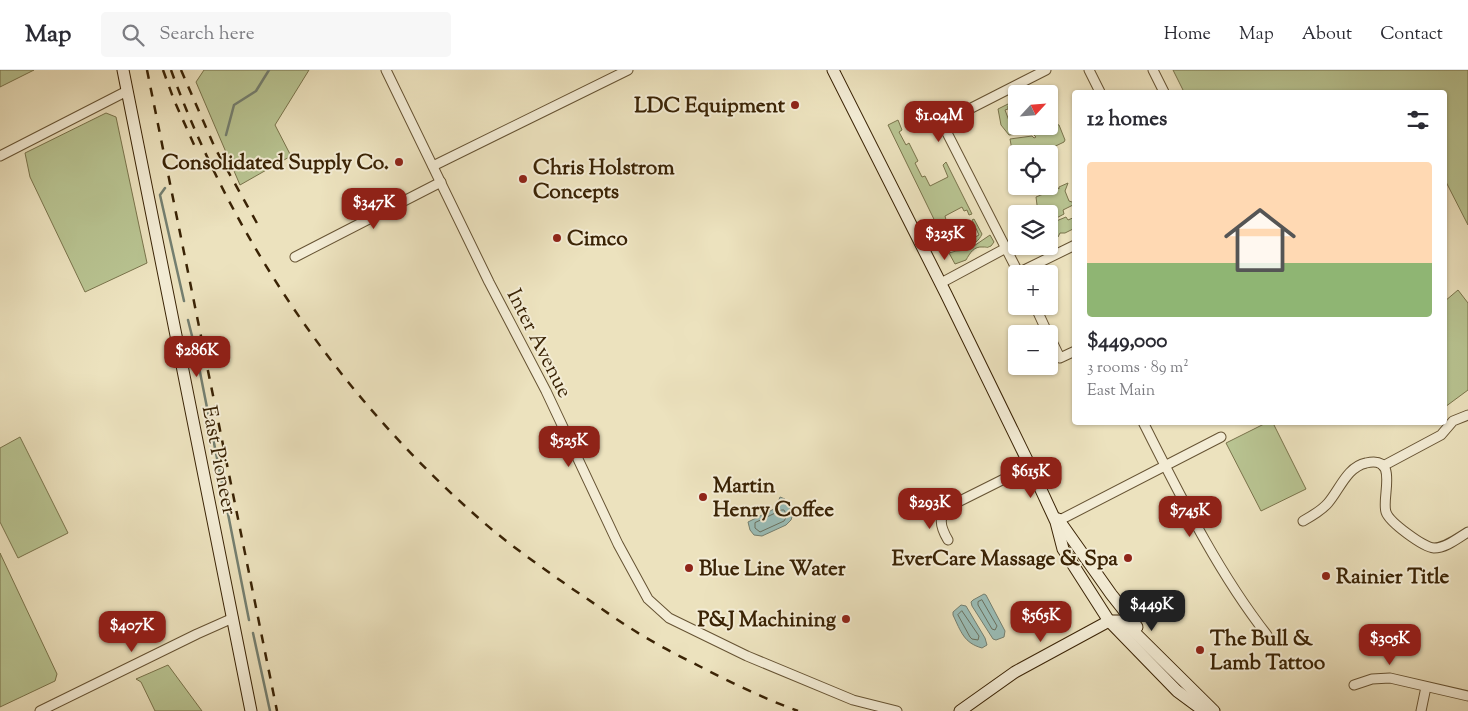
<!DOCTYPE html>
<html lang="en">
<head>
<meta charset="utf-8">
<style>
  :root { --surface:#fff; --page:#f7f7f7; --text:#2b2b33; --muted:#7c7c81; --line:#e1e1e2; --accent:#8f2418 }
  body { margin:0; font-family:"Sorts Mill Goudy",serif; background:var(--page); color:var(--text); height:100vh; display:flex; flex-direction:column; font-size:19px; white-space:nowrap }
  * { box-sizing:border-box; margin:0 }
  p { font-size:16px; color:var(--muted) }
  .icon { flex:none; width:28px; height:28px; fill:none; stroke:currentColor; stroke-width:2; stroke-linecap:round; stroke-linejoin:round }
  .map { position:relative; flex:1; overflow:hidden }
  .drawer { position:absolute; left:1072px; top:20px; width:375px; height:335px; display:flex; flex-direction:column; background:var(--surface); border-radius:5px; box-shadow:0 1px 4px #0004 }
  .drawer>* { flex:none }
  .needle { width:32px; rotate:64deg }
  .controls { position:absolute; left:1008px; top:15px; display:grid; gap:10px }
  .controls a { display:grid; place-items:center; width:50px; height:50px; border-radius:5px; background:var(--surface); box-shadow:0 1px 4px #0004; font-size:25px }
  .price { position:absolute; translate:-50% -42px; padding:0 11px; border-radius:10px; background:var(--accent); color:#fff; font-size:16px; line-height:32px; filter:drop-shadow(0 1px 2px #0008) }
  .price::after { content:''; position:absolute; left:50%; top:30px; width:15px; height:11px; margin-left:-8px; background:inherit; clip-path:polygon(0 0,100% 0,50% 100%) }
  .price.active { background:#222; color:#fff }
  ul { padding:0; list-style:none }
  li { display:grid; align-content:center; gap:10px; height:265px; padding:0 15px }
  li span { display:grid; place-items:center; height:155px; border-radius:5px; color:#555 }
  li>.icon { margin-inline-start:auto }
  span .icon { width:90px; height:90px; fill:#fffc; stroke-width:1 }
  li b { font-size:21px }
  h2 { display:flex; justify-content:space-between; align-items:center; height:60px; padding:0 15px; font-size:21px }
  header { display:flex; align-items:center; gap:30px; box-sizing:border-box; height:70px; padding:0 25px; background:var(--surface); border-bottom:1px solid var(--line) }
  header strong { font-size:24px }
  nav { display:flex; gap:28px; margin-inline-start:auto; font-size:18px }
  .search { width:350px; height:45px; background:var(--page); display:flex; align-items:center; gap:12px; box-sizing:border-box; padding:0 18px; border-radius:5px; color:var(--muted); font-size:19px }
  .map>svg:first-child { display:block }
  .green { fill:#b8c391; stroke:#79734b }
  .water { fill:#9abdb7; stroke:#747f70 }
  .lines { fill:none; stroke-linecap:round; stroke-linejoin:round }
  .shore { stroke:#6a705e; stroke-width:1 }
  .stream { stroke:#747f70; stroke-width:2.5 }
  .street-casing { stroke:#665333; stroke-width:11 }
  .secondary-casing { stroke:#3a2305; stroke-width:13 }
  .street { stroke:#f3ecd5; stroke-width:9 }
  .secondary { stroke:#f3ecd5; stroke-width:11 }
  .rail { stroke:#3a2305; stroke-width:2.5; stroke-dasharray:9 9; stroke-linecap:butt }
  .poi-dot { fill:#8f2418; stroke:#f3ecd5; stroke-width:2 }
  .labels { text-anchor:middle; stroke-width:4; stroke-linejoin:round; paint-order:stroke }
  .poi-label { font-size:21px; font-weight:bold; fill:#3a2305; stroke:#f3ecd5; text-anchor:start }
  .street-label { font-size:21px; fill:#3a2305; stroke:#f3ecd5 }
</style>
</head>
<body>
<header>
<strong>Map</strong>
<div class="search"><svg class="icon" aria-label="search" viewBox="0 0 24 24"><circle cx="10" cy="10" r="6"/><path d="M15 15l6 6"/></svg>Search here</div>
<nav><a>Home</a><a>Map</a><a>About</a><a>Contact</a></nav>
</header>
<div class="map">
<svg width="1468" height="641" viewBox="0 0 1468 641">
  <rect width="100%" height="100%" fill="#ece2be"/>
  <filter id="stains"><feTurbulence type="fractalNoise" baseFrequency=".004" numOctaves="4"/><feColorMatrix values="0 0 0 0 .2 0 0 0 0 .09 0 0 0 0 .02 0 0 0 .5 -.17"/></filter>
  <radialGradient id="worn" r=".72"><stop offset=".6" stop-color="#630" stop-opacity="0"/><stop offset="1" stop-color="#630" stop-opacity=".3"/></radialGradient>
  <!-- green -->
  <g class="green">
    <path d="M0 0H34L0 17Z"/>
    <path d="M204 0H309L275 55 291 86 240 115 196 12Z"/>
    <path d="M1173 0H1468V155L1445 110V22H1184Z"/>
    <path d="M1016 30V33L1008 36V39L1005 40 1014 64 1029 59 1031 63 1009 65 1001 55 998 39Z"/>
    <path d="M106 43 116 47 147 193 85 222 30 107 25 83Z"/>
    <path d="M898 50 902 60 899 62 906 75 909 73 918 91 915 93 922 107 925 106 930 116 948 107 943 95 946 92 972 144 969 145 967 140 964 141 962 137 945 146 946 150 944 151 947 156 945 157 947 162 949 161 956 175H960L979 165 972 150 974 149 982 164C976 178 961 176 949 180L888 55Z"/>
    <path d="M1053 53 1059 55 1065 70 1064 72 1043 82 1040 83 1038 79 1036 81 1037 84H1016V87L1014 82 1020 78 1019 76 1012 80 1010 69 1032 66 1034 68 1036 67 1034 65Z"/>
    <path d="M1068 113 1065 121 1069 131 1075 133V139L1073 135 1063 140 1064 144 1049 152V144H1043L1037 135 1036 127 1058 118 1059 119V117Z"/>
    <path d="M1066 147 1068 150 1075 147V158L1065 163H1060L1058 167 1049 154Z"/>
    <path d="M990 165 994 172 991 176C983 179 991 177 983 177 974 176 970 183 966 190L955 194 949 183 956 181 968 180Z"/>
    <path d="M1458 220 1468 233V320L1445 337V231Z"/>
    <path d="M1266 353H1273L1306 419 1261 441 1226 373Z"/>
    <path d="M20 367 68 463 18 488 0 452V378Z"/>
    <path d="M0 483 57 604 55 611 0 637Z"/>
    <path d="M168 595 202 641H155L141 612 136 609Z"/>
  </g>
  <!-- water -->
  <g class="water">
    <path d="M780 427 785 429 793 444 791 450 786 455 762 466 754 465 750 460 748 452 776 438Z"/>
    <path d="M984 524 986 525 1005 561 1004 567 996 570 993 569 972 536 971 532 973 530Z"/>
    <path d="M961 535 966 536 985 568 987 575 982 578C964 573 961 562 953 545V542Z"/>
  </g>
  <g class="lines">
    <!-- shore -->
    <g class="shore">
      <path d="M782 440H784L787 446 784 451 760 462 755 458V453Z"/>
      <path d="M982 530 997 556 995 560 992 559 978 535V532Z"/>
      <path d="M962 541 979 566 978 570 972 569 970 567 958 545Z"/>
    </g>
    <!-- stream -->
    <g class="stream">
      <path d="M226 65 234 35 256 21 269 0"/>
      <path d="M165 118 160 125 184 231"/>
      <path d="M188 250 196 282 249 550"/>
      <path d="M253 563 270 641"/>
    </g>
    <defs>
      <g id="street">
        <path d="M386 0 489 212 546 321 618 474 648 529 669 548 747 586 853 630 897 641"/>
        <path d="M1089 0 1100 22"/>
        <path d="M1153 0 1164 22"/>
        <path d="M0 86 127 21"/>
        <path d="M433 96 628 0"/>
        <path d="M295 187 441 112"/>
        <path d="M1018 203 1075 175"/>
        <path d="M1019 204 942 53 1046 0"/>
        <path d="M941 213 1006 178"/>
        <path d="M1035 236 1048 264"/>
        <path d="M1049 265 1060 288 1075 281"/>
        <path d="M1143 352C1180 425 1217 501 1267 565"/>
        <path d="M1383 396 1441 365 1453 351 1468 345"/>
        <path d="M1303 451C1312 446 1321 441 1328 433 1340 419 1347 397 1366 393 1400 385 1381 427 1386 442 1389 452 1423 477 1434 478 1446 478 1458 468 1468 462"/>
        <path d="M1056 452 1221 367"/>
        <path d="M948 470C938 453 938 444 956 433L1030 396"/>
        <path d="M1354 615 1372 609 1390 608 1468 626"/>
        <path d="M40 641 197 564 233 548"/>
        <path d="M1421 641 1426 617"/>
      </g>
      <g id="secondary">
        <path d="M123 0 251 641"/>
        <path d="M833 0 946 224 1030 396 1056 452 1063 479 1109 551 1177 621 1204 641"/>
        <path d="M1058 449 1111 524 1137 557"/>
        <path d="M960 641 1015 602 1109 551H1119L1125 553 1214 641"/>
      </g>
    </defs>
    <!-- street casing -->
    <use href="#street" class="street-casing"/>
    <!-- secondary casing -->
    <use href="#secondary" class="secondary-casing"/>
    <!-- street -->
    <use href="#street" class="street"/>
    <!-- secondary -->
    <use href="#secondary" class="secondary"/>
    <!-- rail -->
    <g class="rail">
      <path d="M147 0 277 641"/>
      <path d="M163 0 174 30 195 77"/>
      <path d="M171 0C233 170 339 324 474 444 505 472 540 496 574 520 591 531 607 543 624 554 648 570 675 584 701 597 732 613 765 629 798 641"/>
      <path d="M181 0 215 78 258 155"/>
    </g>
  </g>
  <!-- markers -->
  <g class="poi-dot">
    <circle cx="795" cy="35" r="5"/>
    <circle cx="399" cy="92" r="5"/>
    <circle cx="523" cy="109" r="5"/>
    <circle cx="557" cy="168" r="5"/>
    <circle cx="703" cy="427" r="5"/>
    <circle cx="1128" cy="488" r="5"/>
    <circle cx="689" cy="498" r="5"/>
    <circle cx="1326" cy="506" r="5"/>
    <circle cx="846" cy="549" r="5"/>
    <circle cx="1200" cy="580" r="5"/>
  </g>
  <g class="labels">
    <!-- poi labels -->
    <g class="poi-label">
      <text x="785" y="42" text-anchor="end">LDC Equipment</text>
      <text x="389" y="99" text-anchor="end">Consolidated Supply Co.</text>
      <text x="533" y="104">Chris Holstrom<tspan x="533" dy="24">Concepts</tspan></text>
      <text x="567" y="175">Cimco</text>
      <text x="713" y="422">Martin<tspan x="713" dy="24">Henry Coffee</tspan></text>
      <text x="1118" y="495" text-anchor="end">EverCare Massage &amp; Spa</text>
      <text x="699" y="505">Blue Line Water</text>
      <text x="1336" y="513">Rainier Title</text>
      <text x="836" y="556" text-anchor="end">P&amp;J Machining</text>
      <text x="1210" y="575">The Bull &amp;<tspan x="1210" dy="24">Lamb Tattoo</tspan></text>
    </g>
    <!-- street labels -->
    <g class="street-label">
      <text transform="translate(540 273) rotate(63)" y="7">Inter Avenue</text>
      <text transform="translate(220 390) rotate(79)" y="7">East Pioneer</text>
    </g>
  </g>
  <rect width="100%" height="100%" filter="url(#stains)"/>
  <rect width="100%" height="100%" fill="url(#worn)"/>
</svg>
<div class="controls">
<a><svg class="needle" viewBox="-14 -14 28 28"><path d="M0-13l5 13h-10z" fill="#e53935"/><path d="M0 13l5-13h-10z" fill="#7c7c81"/></svg></a>
<a><svg class="icon" aria-label="locate" viewBox="0 0 24 24"><circle cx="12" cy="12" r="6"/><path d="M12 2v4M12 18v4M2 12h4M18 12h4"/></svg></a>
<a><svg class="icon" aria-label="layers" viewBox="0 0 24 24"><path d="M12 4l9 5-9 5-9-5zM3 14l9 5 9-5"/></svg></a>
<a>+</a>
<a>−</a>
</div>
<b class="price" style="left:939px;top:73px">$1.04M</b>
<b class="price" style="left:374px;top:160px">$347K</b>
<b class="price" style="left:945px;top:191px">$325K</b>
<b class="price" style="left:197px;top:308px">$286K</b>
<b class="price" style="left:569px;top:398px">$525K</b>
<b class="price" style="left:1031px;top:429px">$615K</b>
<b class="price" style="left:930px;top:460px">$293K</b>
<b class="price" style="left:1190px;top:468px">$745K</b>
<b class="price active" style="left:1152px;top:562px">$449K</b>
<b class="price" style="left:1041px;top:573px">$565K</b>
<b class="price" style="left:132px;top:583px">$407K</b>
<b class="price" style="left:1390px;top:596px">$305K</b>
<section class="drawer">
<h2>12 homes<svg class="icon" aria-label="filters" viewBox="0 0 24 24"><path d="M4 7h16M4 17h16"/><circle cx="9" cy="7" r="2"/><circle cx="15" cy="17" r="2"/></svg></h2>
<ul>
<li><span style="background:linear-gradient(#ffd9b3 65%,#8fb573 0)"><svg class="icon" aria-label="home" viewBox="0 0 24 24"><path d="M3 11l9-7 9 7M6 9v11h12V9"/></svg></span><div><b>$449,000</b><p>3 rooms · 89 m²</p><p>East Main</p></div></li>
</ul>
</section>
</div>
</body>
</html>
